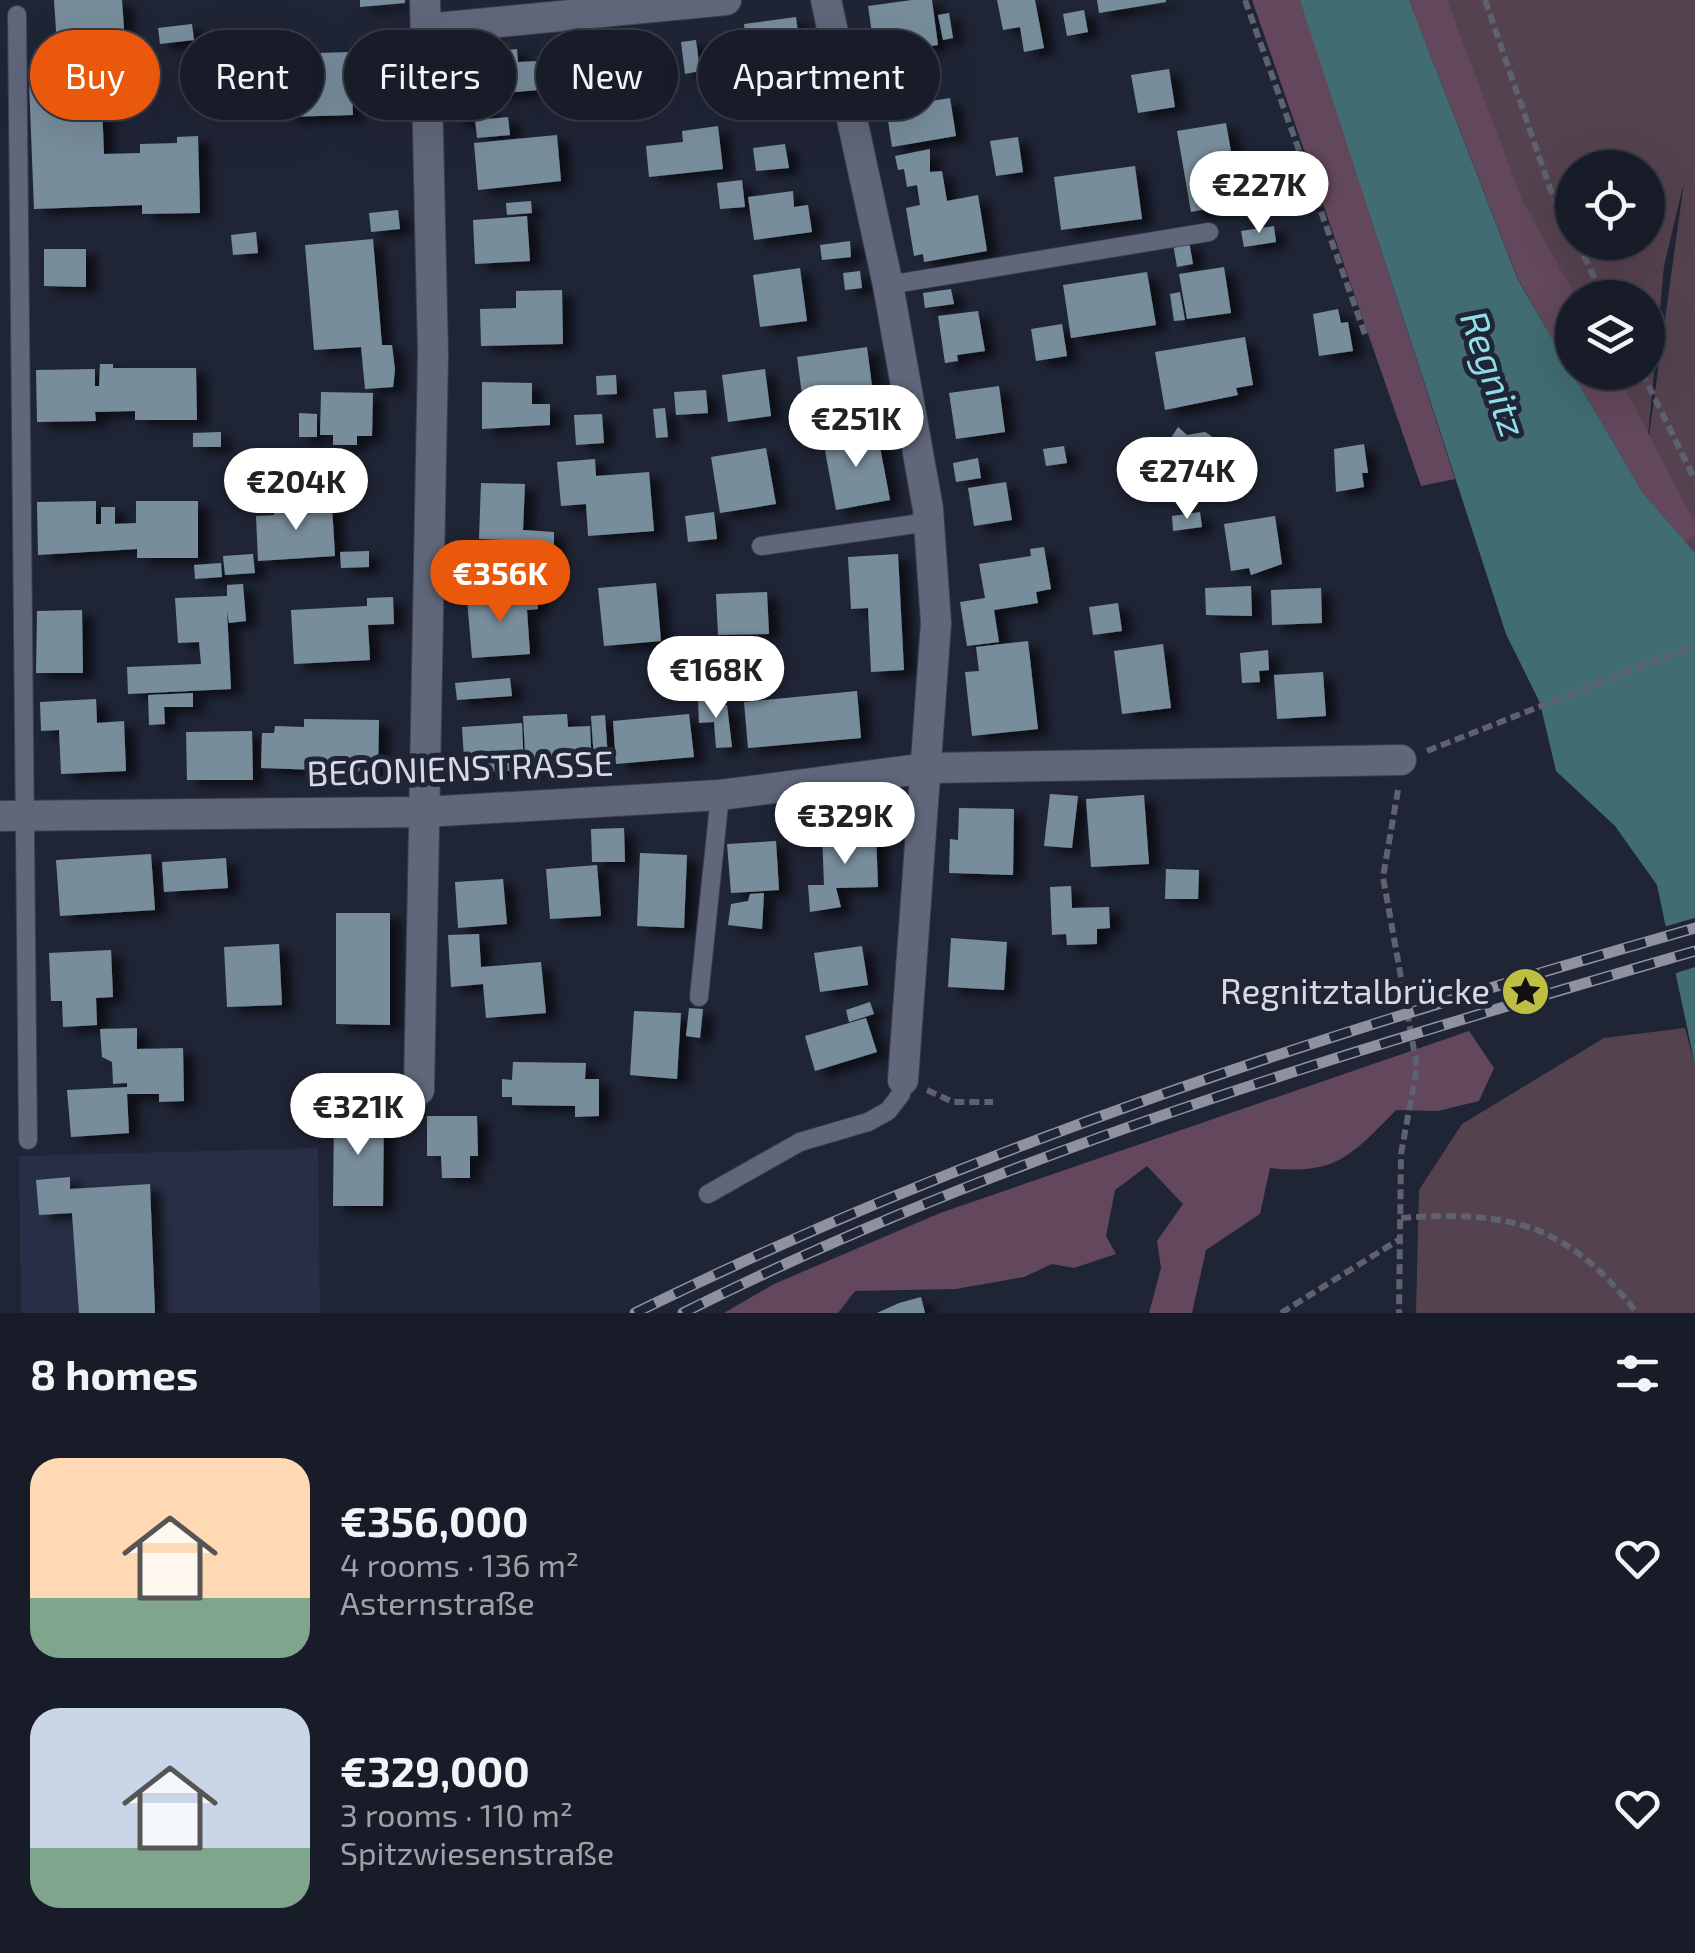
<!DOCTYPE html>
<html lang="en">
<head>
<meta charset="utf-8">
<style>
  :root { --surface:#181c28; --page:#252934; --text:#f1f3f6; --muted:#9fa1a8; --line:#363a45; --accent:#ea580c }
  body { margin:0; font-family:"Exo 2",sans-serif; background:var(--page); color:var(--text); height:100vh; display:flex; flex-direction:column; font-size:38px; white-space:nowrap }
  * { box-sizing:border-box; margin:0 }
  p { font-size:32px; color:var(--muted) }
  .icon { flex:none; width:55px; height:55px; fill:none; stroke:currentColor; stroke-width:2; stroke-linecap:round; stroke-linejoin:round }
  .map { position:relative; height:1313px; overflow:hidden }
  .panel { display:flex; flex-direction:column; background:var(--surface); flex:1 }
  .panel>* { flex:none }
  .top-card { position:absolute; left:30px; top:30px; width:1000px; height:90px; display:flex; gap:20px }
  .buttons { position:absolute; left:1555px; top:150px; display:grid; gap:20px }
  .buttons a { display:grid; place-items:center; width:110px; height:110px; border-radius:50%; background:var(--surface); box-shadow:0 10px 40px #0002,0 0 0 2px var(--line); font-size:50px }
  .price { position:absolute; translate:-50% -85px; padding:0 22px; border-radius:35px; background:#fff; color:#222; font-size:32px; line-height:65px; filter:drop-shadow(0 2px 5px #0008) }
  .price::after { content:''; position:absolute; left:50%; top:60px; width:30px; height:22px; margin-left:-15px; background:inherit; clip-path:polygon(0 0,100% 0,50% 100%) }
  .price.current { background:var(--accent); color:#fff }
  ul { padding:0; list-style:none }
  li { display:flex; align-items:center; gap:30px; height:250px; padding:0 30px }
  li span { display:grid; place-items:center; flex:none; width:280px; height:200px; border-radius:30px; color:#555 }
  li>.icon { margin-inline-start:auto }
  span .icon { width:120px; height:120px; fill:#fffc; stroke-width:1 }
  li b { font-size:42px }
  h2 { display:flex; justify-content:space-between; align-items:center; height:120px; padding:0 30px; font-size:42px }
  .tag { padding:0 35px; border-radius:45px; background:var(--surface); box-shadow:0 10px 40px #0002,0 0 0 2px var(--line); font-size:35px; line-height:90px }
  .tag.current { background:var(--accent); color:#fff }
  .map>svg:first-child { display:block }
  .built { fill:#282e45 }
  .green { fill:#55424f; fill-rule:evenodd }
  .forest { fill:#63475c }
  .water { fill:#406c72 }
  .pier { fill:#202536 }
  .building { fill:#788d9c; filter:url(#shadow) }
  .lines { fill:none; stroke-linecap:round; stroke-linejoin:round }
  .lane-casing { stroke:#3b3f4d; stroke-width:20 }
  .street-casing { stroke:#3b3f4d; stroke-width:32 }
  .path { stroke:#5d6170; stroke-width:6; stroke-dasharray:10 5; stroke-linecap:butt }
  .lane { stroke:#61677b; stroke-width:18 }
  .street { stroke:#61677b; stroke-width:30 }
  .rail-casing { stroke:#8e92a0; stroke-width:11 }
  .rail { stroke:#202536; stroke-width:8; stroke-dasharray:22; stroke-linecap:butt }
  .labels { text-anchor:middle; stroke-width:10; stroke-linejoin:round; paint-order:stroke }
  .street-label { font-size:35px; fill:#d7dae6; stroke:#202536 }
  .poi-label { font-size:35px; fill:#d7dae6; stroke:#202536; text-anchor:end }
  .water-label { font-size:38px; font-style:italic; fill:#8edee9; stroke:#202536 }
</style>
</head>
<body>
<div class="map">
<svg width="1695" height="1313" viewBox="0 0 1695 1313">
  <defs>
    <filter id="shadow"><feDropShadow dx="11" dy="6" stdDeviation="5" flood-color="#0009"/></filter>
  </defs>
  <rect width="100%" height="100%" fill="#202536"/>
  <!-- built -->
  <path class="built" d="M318 1148 320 1313H21L19 1156Z"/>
  <!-- green -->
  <g class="green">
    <path d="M1409 0H1695V553L1643 493 1518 280ZM1572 168H1648V242H1572ZM1684 182 1646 457 1664 266ZM1572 298H1648V372H1572Z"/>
    <path d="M1685 1028 1695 1065V1313H1416L1419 1190 1462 1124 1604 1038Z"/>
  </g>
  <!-- forest -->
  <g class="forest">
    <path d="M1252 0H1301L1455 479 1421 486Z"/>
    <path d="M1409 0H1447L1523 202 1576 297 1572 372 1519 280Z"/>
    <path d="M1573 373H1617L1695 524V535L1685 542 1643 493Z"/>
    <path d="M1469 1031 1494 1068 1479 1101 1438 1111 1396 1110C1353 1154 1336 1176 1270 1168L1260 1214 1206 1250 1192 1313H1149L1161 1268 1157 1241 1183 1204 1147 1166 1115 1190 1106 1236 1116 1254 1074 1268 1052 1264 1024 1277 956 1289 855 1291 838 1313H724L774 1284 940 1213Z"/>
  </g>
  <!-- water -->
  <path class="water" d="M1300 0H1409L1518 280 1643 493 1695 553V1065L1657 885 1615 826 1556 771 1540 703 1506 634Z"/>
  <!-- pier -->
  <path class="pier" d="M1695 918V967L1670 975 1660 928Z"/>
  <!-- building -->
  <g class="building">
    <path d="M54 0H122L125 43 57 46Z"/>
    <path d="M360 0H405V3L360 7Z"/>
    <path d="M912 0H932L938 45 875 54 868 6Z"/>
    <path d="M997 0H1035L1044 48 1024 52 1020 27 1003 30Z"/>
    <path d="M1097 0H1166V2L1099 13Z"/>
    <path d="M1084 10 1088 32 1067 36 1063 14Z"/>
    <path d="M949 13 953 38 943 40 938 15Z"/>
    <path d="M796 17 800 49 815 47 818 79 798 82 797 67 750 73 744 24Z"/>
    <path d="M192 24 194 40 160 44 158 28Z"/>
    <path d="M696 40 700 71 685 74 681 42Z"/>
    <path d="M517 49 518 62 537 61 540 90 465 96 461 54Z"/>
    <path d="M351 52 353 115 286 117 284 54Z"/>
    <path d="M1169 69 1175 107 1138 113 1131 75Z"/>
    <path d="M101 80 104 154 140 153V144L177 143V137L198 136 200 213 142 214V205L34 209 29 82Z"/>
    <path d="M950 98 956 136 892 147 886 108Z"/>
    <path d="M485 100 487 119 508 117 510 135 477 138 475 119 454 121 453 103Z"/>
    <path d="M1226 123 1240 203 1191 212 1177 131Z"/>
    <path d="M718 126 723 169 649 177 646 146 683 142 682 131Z"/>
    <path d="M557 135 561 181 478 190 474 143Z"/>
    <path d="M1018 137 1023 172 996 176 990 141Z"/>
    <path d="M785 144 789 168 756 171 753 148Z"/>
    <path d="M930 149V172L942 171 947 201 978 195 987 251 924 262 923 254 914 256 906 208 920 205 917 185 907 187 904 169 898 170 895 156Z"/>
    <path d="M1135 166 1142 219 1061 230 1054 177Z"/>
    <path d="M742 180 745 207 720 209 717 183Z"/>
    <path d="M793 191 794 207 808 205 812 232 754 240 748 197Z"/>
    <path d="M531 201 532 213 507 215 506 203Z"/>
    <path d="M398 210 400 229 371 232 369 213Z"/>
    <path d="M527 216 530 261 475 264 473 220Z"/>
    <path d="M1274 226 1276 242 1244 247 1241 231Z"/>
    <path d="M256 232 258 253 233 255 231 235Z"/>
    <path d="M373 239 382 345H392L395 370 393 387 365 389 361 347 314 350 305 245Z"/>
    <path d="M850 241 851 257 822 260 820 245Z"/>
    <path d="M1189 241 1193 264 1177 267 1173 244Z"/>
    <path d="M44 249H86V287L44 286Z"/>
    <path d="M1224 267 1231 313 1187 319 1179 274Z"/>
    <path d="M800 268 807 321 760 327 753 275Z"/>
    <path d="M860 271 862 288 845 290 843 273Z"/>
    <path d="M1147 272 1156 325 1071 338 1063 285Z"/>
    <path d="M951 289 954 304 925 308 923 293Z"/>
    <path d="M562 290 563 344 481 346 480 309 516 308V291Z"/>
    <path d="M1180 292 1185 320 1174 321 1170 294Z"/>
    <path d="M1338 309 1341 323 1348 322 1353 351 1319 356 1313 314Z"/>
    <path d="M978 311 985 351 957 355 958 361 945 363 938 316Z"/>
    <path d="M1062 324 1067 356 1036 361 1031 329Z"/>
    <path d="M1245 337 1253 385 1236 388 1238 395 1165 410 1155 352Z"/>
    <path d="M867 347 874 401 804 410 797 357Z"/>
    <path d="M100 364H113V368H196L197 420H135V411L95 412 96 421 37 422 36 370 95 369V386H99Z"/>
    <path d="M765 369 771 416 728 422 722 375Z"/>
    <path d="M616 375 617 394 597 395 596 376Z"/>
    <path d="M482 382 532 383V404H550V425L482 429Z"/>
    <path d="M999 386 1005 432 956 439 949 393Z"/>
    <path d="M706 390 708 413 676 415 674 392Z"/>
    <path d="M321 392 373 393 372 436H357V445H333V435H320Z"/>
    <path d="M665 408 668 437 656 438 653 409Z"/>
    <path d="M299 413 317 414V437H299Z"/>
    <path d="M602 414 604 443 576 445 574 415Z"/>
    <path d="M1178 427 1187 435 1205 432 1237 453 1212 486 1170 492 1161 439 1171 438Z"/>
    <path d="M877 431 890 500 836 510 823 440Z"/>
    <path d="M221 432V447H193V433Z"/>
    <path d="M1364 444 1368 473H1362L1364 487 1336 492 1334 449Z"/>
    <path d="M1064 446 1067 463 1046 466 1043 449Z"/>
    <path d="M766 448 776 504 720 513 711 457Z"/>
    <path d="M978 458 981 478 956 482 953 463Z"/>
    <path d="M595 459 596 476 649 472 654 531 588 536 586 504 561 506 557 462Z"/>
    <path d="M1006 482 1012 520 974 526 968 488Z"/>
    <path d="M481 483 525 484 523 530 554 532V554L524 558V541L479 539Z"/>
    <path d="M96 501V524H101V507H115V524L136 523V501H198V558H137V549L38 555 37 502Z"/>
    <path d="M332 505 335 556 258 561 256 516 274 515V508Z"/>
    <path d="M714 512 717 539 688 542 685 516Z"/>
    <path d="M1200 512 1202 527 1173 531 1172 516Z"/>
    <path d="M1275 516 1282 564 1251 575 1249 568 1231 571 1224 524Z"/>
    <path d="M1044 547 1051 589 1036 592 1038 603 994 610 999 642 967 646 960 602 985 598 979 564 1031 556 1030 549Z"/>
    <path d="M369 551V567L341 568 340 552Z"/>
    <path d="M253 554 255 573 225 575 223 556Z"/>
    <path d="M898 554 904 670 871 672 868 608 851 609 848 557Z"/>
    <path d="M221 563 222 577 195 579 194 565Z"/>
    <path d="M656 583 661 641 604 646 598 588Z"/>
    <path d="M243 584 246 621 229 623 227 611 231 689 128 694 127 667 201 664 199 642 178 643 175 598 227 596V585Z"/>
    <path d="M1251 586 1252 616 1206 615 1205 588Z"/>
    <path d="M1321 588 1322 623 1272 625 1271 590Z"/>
    <path d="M767 592 769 634 718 635 716 594Z"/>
    <path d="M537 593 538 609 527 610 530 654 472 658 467 599Z"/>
    <path d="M393 597 394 624 368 625 370 660 294 664 291 610 367 606V598Z"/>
    <path d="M1118 603 1122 631 1093 635 1089 607Z"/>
    <path d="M82 610 83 673H36L37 611Z"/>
    <path d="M1028 641 1038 729 972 736 965 672 979 671 976 647Z"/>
    <path d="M1163 644 1171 708 1122 714 1114 651Z"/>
    <path d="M1268 650 1269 670 1259 671 1260 682 1242 683 1240 653Z"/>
    <path d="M1323 672 1326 716 1277 719 1274 675Z"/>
    <path d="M510 678 512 696 457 700 455 683Z"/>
    <path d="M857 691 861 738 748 748 744 702Z"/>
    <path d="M193 693V707H164L165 724 149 725 148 695Z"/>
    <path d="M96 699 97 723 124 721 126 771 61 774 59 730 41 731 40 702Z"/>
    <path d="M712 699V705H727L732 747 716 748 714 722 699 723 698 700Z"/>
    <path d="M567 714 568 727 590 726 592 765 526 770 523 716Z"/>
    <path d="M689 714 694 757 616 764 613 721Z"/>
    <path d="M605 715 608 759 594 760 591 716Z"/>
    <path d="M304 719 379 720 378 772 261 768 262 733H274L275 726 304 727Z"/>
    <path d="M522 723 524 770 465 774 462 727Z"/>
    <path d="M252 731 253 780H187L186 732Z"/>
    <path d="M1050 794 1078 796 1072 848 1044 846Z"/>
    <path d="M1144 795 1149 864 1091 867 1086 799Z"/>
    <path d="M959 808 1014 809 1013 875 949 873 950 839 958 840Z"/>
    <path d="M624 828 625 862H592L591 829Z"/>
    <path d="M876 832 878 887 836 888 841 907 810 912 808 885H824L822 833Z"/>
    <path d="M776 841 779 890 731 893 727 844Z"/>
    <path d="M640 853 687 855 684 928 637 926Z"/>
    <path d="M151 854 155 910 60 916 56 860Z"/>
    <path d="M226 858 228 888 164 892 162 862Z"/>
    <path d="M597 865 601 916 550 919 546 869Z"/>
    <path d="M1166 869 1199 870 1198 899H1165Z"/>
    <path d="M503 879 507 924 458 928 455 882Z"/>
    <path d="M1071 886 1072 908 1109 907 1110 928 1097 929V944L1067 945 1066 934 1052 935 1050 887Z"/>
    <path d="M764 893 762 929 728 925 731 904 748 901 750 894Z"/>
    <path d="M336 913H390V1025L336 1024Z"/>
    <path d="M479 934 481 967 541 962 546 1013 486 1018 483 984 451 987 448 935Z"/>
    <path d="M951 938 1007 942 1004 990 948 987Z"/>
    <path d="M279 944 282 1005 227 1007 224 947Z"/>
    <path d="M862 946 868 985 820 992 814 953Z"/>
    <path d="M111 950 113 997 96 998 97 1025 63 1027 62 1001H51L49 953Z"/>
    <path d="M870 1002 874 1014 849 1022 846 1010Z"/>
    <path d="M689 1008 703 1009 700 1038 686 1036Z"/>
    <path d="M634 1011 681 1013 677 1079 630 1075Z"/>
    <path d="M866 1018 877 1052 815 1071 805 1036Z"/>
    <path d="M137 1028V1049L183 1048 184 1101 159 1102V1094H127L129 1133 71 1137 67 1090 127 1087V1083L113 1084 112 1062 102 1057 100 1029Z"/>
    <path d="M513 1062 586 1063 585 1079H599V1116L575 1117V1106L512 1105V1097H502V1079L512 1080Z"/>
    <path d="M313 1092H342V1106H326L327 1123H313Z"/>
    <path d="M334 1110 384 1111 383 1206H333Z"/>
    <path d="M427 1116H477L478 1156H470V1178H442L441 1156H427Z"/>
    <path d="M70 1177V1189L150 1184 155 1313H79L72 1213 39 1215 36 1180Z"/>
    <path d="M921 1297 925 1313H877L899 1303Z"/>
  </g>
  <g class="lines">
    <defs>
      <g id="lane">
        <path d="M17 15 28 1140"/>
        <path d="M888 285 1209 232"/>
        <path d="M761 546 929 522"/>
        <path d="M699 997 720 795"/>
        <path d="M708 1194 800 1142 868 1122 888 1111 901 1094 903 1080"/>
      </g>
      <g id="street">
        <path d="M826 0 888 285 928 509 936 623 903 1080"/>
        <path d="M426 29 726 0"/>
        <path d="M0 816 424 812 720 795 928 768 1401 760"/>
        <path d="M419 1090 433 354 425 0"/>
      </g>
    </defs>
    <!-- lane casing -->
    <use href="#lane" class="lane-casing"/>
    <!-- street casing -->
    <use href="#street" class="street-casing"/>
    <!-- path -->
    <g class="path">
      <path d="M1245 0 1366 337"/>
      <path d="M1485 0 1551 191 1572 234"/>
      <path d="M1577 242 1604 298"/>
      <path d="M1642 372 1695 480"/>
      <path d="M1427 751 1695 645"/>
      <path d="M1398 790 1383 877 1417 1067 1401 1154 1399 1313"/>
      <path d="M927 1090 953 1102H993"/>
      <path d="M1401 1218C1510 1210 1568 1224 1637 1313"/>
      <path d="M1281 1313 1400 1239"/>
    </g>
    <!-- lane -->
    <use href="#lane" class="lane"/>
    <!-- street -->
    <use href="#street" class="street"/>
    <defs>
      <g id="rail">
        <path d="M635 1313C974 1146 1332 1031 1695 928"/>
        <path d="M683 1313C1004 1152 1351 1051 1695 951"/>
      </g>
    </defs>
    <!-- rail casing -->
    <use href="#rail" class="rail-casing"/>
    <!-- rail -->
    <use href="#rail" class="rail"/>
  </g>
  <!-- icons -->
  <defs>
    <symbol id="sight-disc" viewBox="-11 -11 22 22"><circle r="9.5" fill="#bdbf43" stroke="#202536"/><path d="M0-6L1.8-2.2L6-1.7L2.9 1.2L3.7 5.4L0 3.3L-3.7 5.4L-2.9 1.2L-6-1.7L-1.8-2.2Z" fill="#111"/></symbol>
  </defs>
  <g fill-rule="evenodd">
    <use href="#sight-disc" x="1498" y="964" width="55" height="55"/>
  </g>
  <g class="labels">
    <!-- street labels -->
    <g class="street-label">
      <text transform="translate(460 769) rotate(-2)" y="12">BEGONIENSTRASSE</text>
    </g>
    <!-- poi labels -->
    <g class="poi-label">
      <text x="1490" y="1004">Regnitztalbrücke</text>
    </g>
    <!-- water labels -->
    <g class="water-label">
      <text transform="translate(1493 374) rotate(71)" y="13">Regnitz</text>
    </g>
  </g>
</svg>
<div class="buttons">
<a><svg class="icon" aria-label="locate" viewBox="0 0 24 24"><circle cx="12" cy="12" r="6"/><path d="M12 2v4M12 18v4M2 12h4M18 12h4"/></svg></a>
<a><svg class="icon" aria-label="layers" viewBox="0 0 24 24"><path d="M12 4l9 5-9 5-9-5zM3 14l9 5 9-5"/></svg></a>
</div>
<b class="price" style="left:1259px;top:236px">€227K</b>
<b class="price" style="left:856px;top:470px">€251K</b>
<b class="price" style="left:1187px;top:522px">€274K</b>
<b class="price" style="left:296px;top:533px">€204K</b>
<b class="price current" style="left:500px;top:625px">€356K</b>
<b class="price" style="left:716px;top:721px">€168K</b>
<b class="price" style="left:845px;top:867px">€329K</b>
<b class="price" style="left:358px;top:1158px">€321K</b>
<div class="top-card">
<a class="tag current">Buy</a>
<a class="tag">Rent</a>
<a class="tag">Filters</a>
<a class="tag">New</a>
<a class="tag">Apartment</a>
</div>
</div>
<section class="panel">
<h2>8 homes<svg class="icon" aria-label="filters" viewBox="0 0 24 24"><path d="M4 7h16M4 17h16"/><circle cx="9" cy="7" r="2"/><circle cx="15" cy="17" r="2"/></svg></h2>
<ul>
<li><span style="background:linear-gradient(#ffd9b3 70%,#7fa58c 0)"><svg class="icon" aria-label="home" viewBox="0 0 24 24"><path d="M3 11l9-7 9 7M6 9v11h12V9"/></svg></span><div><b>€356,000</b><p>4 rooms · 136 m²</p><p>Asternstraße</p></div><svg class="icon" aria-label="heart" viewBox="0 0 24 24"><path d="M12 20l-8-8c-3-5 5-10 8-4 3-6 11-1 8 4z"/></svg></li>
<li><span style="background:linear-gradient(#c9d6e8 70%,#7fa58c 0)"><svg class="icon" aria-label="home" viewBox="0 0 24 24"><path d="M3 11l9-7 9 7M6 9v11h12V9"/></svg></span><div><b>€329,000</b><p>3 rooms · 110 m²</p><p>Spitzwiesenstraße</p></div><svg class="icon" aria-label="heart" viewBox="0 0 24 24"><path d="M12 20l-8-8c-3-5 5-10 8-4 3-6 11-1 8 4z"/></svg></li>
</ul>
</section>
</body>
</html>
